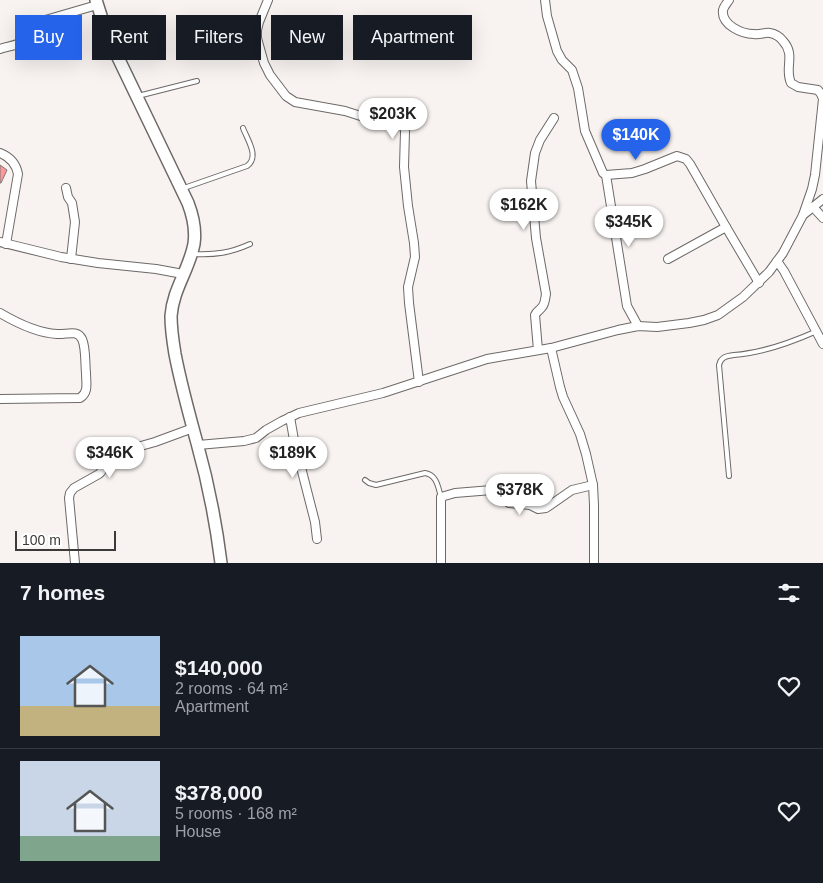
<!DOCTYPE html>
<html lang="en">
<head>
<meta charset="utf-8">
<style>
  :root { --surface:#171b24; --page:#242831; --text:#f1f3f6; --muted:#9ea1a6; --line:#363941; --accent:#2563eb }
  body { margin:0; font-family:Arial,sans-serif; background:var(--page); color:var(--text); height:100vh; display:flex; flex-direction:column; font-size:19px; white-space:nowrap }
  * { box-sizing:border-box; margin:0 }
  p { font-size:16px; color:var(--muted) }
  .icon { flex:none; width:28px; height:28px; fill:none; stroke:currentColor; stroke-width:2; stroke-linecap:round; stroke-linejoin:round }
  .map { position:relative; height:563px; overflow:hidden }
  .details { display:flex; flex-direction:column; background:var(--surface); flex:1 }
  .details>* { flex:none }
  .banner { position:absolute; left:15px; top:15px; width:500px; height:45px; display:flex; gap:10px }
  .scale { position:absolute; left:15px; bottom:12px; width:101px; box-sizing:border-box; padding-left:5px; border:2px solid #3c3a39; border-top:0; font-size:14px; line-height:18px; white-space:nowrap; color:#3c3a39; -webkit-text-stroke:4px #fff; paint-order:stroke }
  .price { position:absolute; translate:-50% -42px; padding:0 11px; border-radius:18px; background:#fff; color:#222; font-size:16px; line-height:32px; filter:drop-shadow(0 1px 2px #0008) }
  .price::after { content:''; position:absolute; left:50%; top:30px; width:15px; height:11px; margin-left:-8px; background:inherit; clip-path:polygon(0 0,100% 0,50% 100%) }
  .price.active { background:var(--accent); color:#fff }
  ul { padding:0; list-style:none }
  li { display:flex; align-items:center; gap:15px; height:125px; padding:0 20px }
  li+li { border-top:1px solid var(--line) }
  li span { display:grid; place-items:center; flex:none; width:140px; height:100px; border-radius:0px; color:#555 }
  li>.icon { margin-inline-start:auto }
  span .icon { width:60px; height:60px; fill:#fffc; stroke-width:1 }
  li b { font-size:21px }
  h2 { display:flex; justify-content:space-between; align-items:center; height:60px; padding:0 20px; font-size:21px }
  .tag { padding:0 18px; border-radius:0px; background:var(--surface); box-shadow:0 5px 20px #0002; font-size:18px; line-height:45px }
  .tag.active { background:var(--accent); color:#fff }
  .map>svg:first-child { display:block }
  .building { fill:#fc979a; stroke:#7d7878 }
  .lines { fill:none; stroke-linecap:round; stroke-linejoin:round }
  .lane-casing { stroke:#6d6967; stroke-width:6 }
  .street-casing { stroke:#6d6967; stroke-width:10 }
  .secondary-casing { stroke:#6d6967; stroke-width:14 }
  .lane { stroke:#fff; stroke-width:4 }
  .street { stroke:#fff; stroke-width:8 }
  .secondary { stroke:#fff; stroke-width:11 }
</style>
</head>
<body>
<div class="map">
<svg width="823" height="563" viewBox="0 0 823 563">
  <rect width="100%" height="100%" fill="#f8f3f0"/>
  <!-- building -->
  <path class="building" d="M0 165 7 170 1 183H0Z"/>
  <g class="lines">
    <defs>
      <g id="lane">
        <path d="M138 96 197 81"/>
        <path d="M184 188 247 166C260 157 247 139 243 128"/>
        <path d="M194 254C215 255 230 253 250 244"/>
        <path d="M729 476 719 365C721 357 726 356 734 355 763 353 790 343 817 331"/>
        <path d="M365 480 369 483 376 485 425 473C437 475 438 487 441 497"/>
      </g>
      <g id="street">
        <path d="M268 0 259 22 257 30V38L264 63 270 75 286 96 295 102 345 111 373 120 401 124 404 127 405 131 404 167 408 206 414 243 415 257 408 287 409 303 419 382"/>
        <path d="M545 0 547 16 557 51 562 60 572 70 578 88 585 131 603 173 606 175 632 173 645 169 677 156 686 159 690 164 726 227 759 283"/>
        <path d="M0 49C8 46 22 45 27 38 31 33 30 28 35 23L97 5"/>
        <path d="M0 153C10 157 16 163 18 174L6 244"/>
        <path d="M606 175 627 306 638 326"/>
        <path d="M66 188 68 197 72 203 75 222 71 259"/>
        <path d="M813 207 823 218"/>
        <path d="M803 215 823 199"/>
        <path d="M0 242 61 257 98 263 156 269 183 274"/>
        <path d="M668 259 726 227"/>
        <path d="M777 261 784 271 823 344"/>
        <path d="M0 313C17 323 38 333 57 334 66 335 77 329 82 339 86 347 85 364 86 373 86 383 89 392 80 398L0 399"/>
        <path d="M551 348 560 387 563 397 580 434 586 454 593 485 594 505V563"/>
        <path d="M538 350 535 315C537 311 539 311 542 307 545 304 545 299 546 294L536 238 531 181 535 153 540 140 554 118"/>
        <path d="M290 417 294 440 315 522 317 539"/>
        <path d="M198 445 244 441 256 438 266 430 282 421 299 413 383 393 487 359 551 348 618 330 638 326 657 327 689 323 704 320 718 315 743 297 769 272 783 253 803 215 812 189 815 175 823 99 821 94 818 90 798 87 791 83C784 68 796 55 783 41 780 37 776 34 770 33 765 32 760 35 754 34 742 34 721 25 723 10 724 6 727 3 729 0"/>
        <path d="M75 563 69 498 70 493 74 488 99 474 101 472 108 459 116 453 155 442 193 428"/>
        <path d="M441 563V497L455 493 492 490 498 493 505 500 509 503 530 505 538 509 546 508 572 490 593 485"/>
      </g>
      <path id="secondary" d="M96 0 104 25 112 45 188 203C193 216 196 230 194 244 189 270 173 289 171 316 171 329 173 342 175 354 181 385 189 414 197 443 208 482 216 523 221 563"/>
    </defs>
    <!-- lane casing -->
    <use href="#lane" class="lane-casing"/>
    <!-- street casing -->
    <use href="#street" class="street-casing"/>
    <!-- secondary casing -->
    <use href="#secondary" class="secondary-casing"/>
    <!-- lane -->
    <use href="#lane" class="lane"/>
    <!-- street -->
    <use href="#street" class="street"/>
    <!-- secondary -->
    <use href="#secondary" class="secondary"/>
  </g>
</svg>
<div class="scale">100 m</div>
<b class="price" style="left:393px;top:140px">$203K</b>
<b class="price active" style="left:636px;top:161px">$140K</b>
<b class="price" style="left:524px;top:231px">$162K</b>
<b class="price" style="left:629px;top:248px">$345K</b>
<b class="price" style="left:110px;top:479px">$346K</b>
<b class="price" style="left:293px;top:479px">$189K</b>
<b class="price" style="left:520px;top:516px">$378K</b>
<div class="banner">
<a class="tag active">Buy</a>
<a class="tag">Rent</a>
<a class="tag">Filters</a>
<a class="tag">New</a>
<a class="tag">Apartment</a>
</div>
</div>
<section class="details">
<h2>7 homes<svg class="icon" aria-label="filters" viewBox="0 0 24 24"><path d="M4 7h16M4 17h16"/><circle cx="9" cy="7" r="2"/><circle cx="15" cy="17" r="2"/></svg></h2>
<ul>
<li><span style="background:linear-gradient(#a9c7e8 70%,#c2b280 0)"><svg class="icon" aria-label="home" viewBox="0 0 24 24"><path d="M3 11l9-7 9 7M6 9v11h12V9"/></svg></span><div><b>$140,000</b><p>2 rooms · 64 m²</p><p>Apartment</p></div><svg class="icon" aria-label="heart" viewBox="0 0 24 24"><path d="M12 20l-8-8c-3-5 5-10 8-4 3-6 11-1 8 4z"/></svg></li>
<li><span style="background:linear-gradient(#c9d6e8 75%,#7fa58c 0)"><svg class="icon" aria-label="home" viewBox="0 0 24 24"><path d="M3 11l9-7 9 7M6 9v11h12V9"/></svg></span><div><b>$378,000</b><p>5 rooms · 168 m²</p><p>House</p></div><svg class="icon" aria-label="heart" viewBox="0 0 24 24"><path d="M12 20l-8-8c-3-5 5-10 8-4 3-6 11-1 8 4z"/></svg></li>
</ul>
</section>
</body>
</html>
